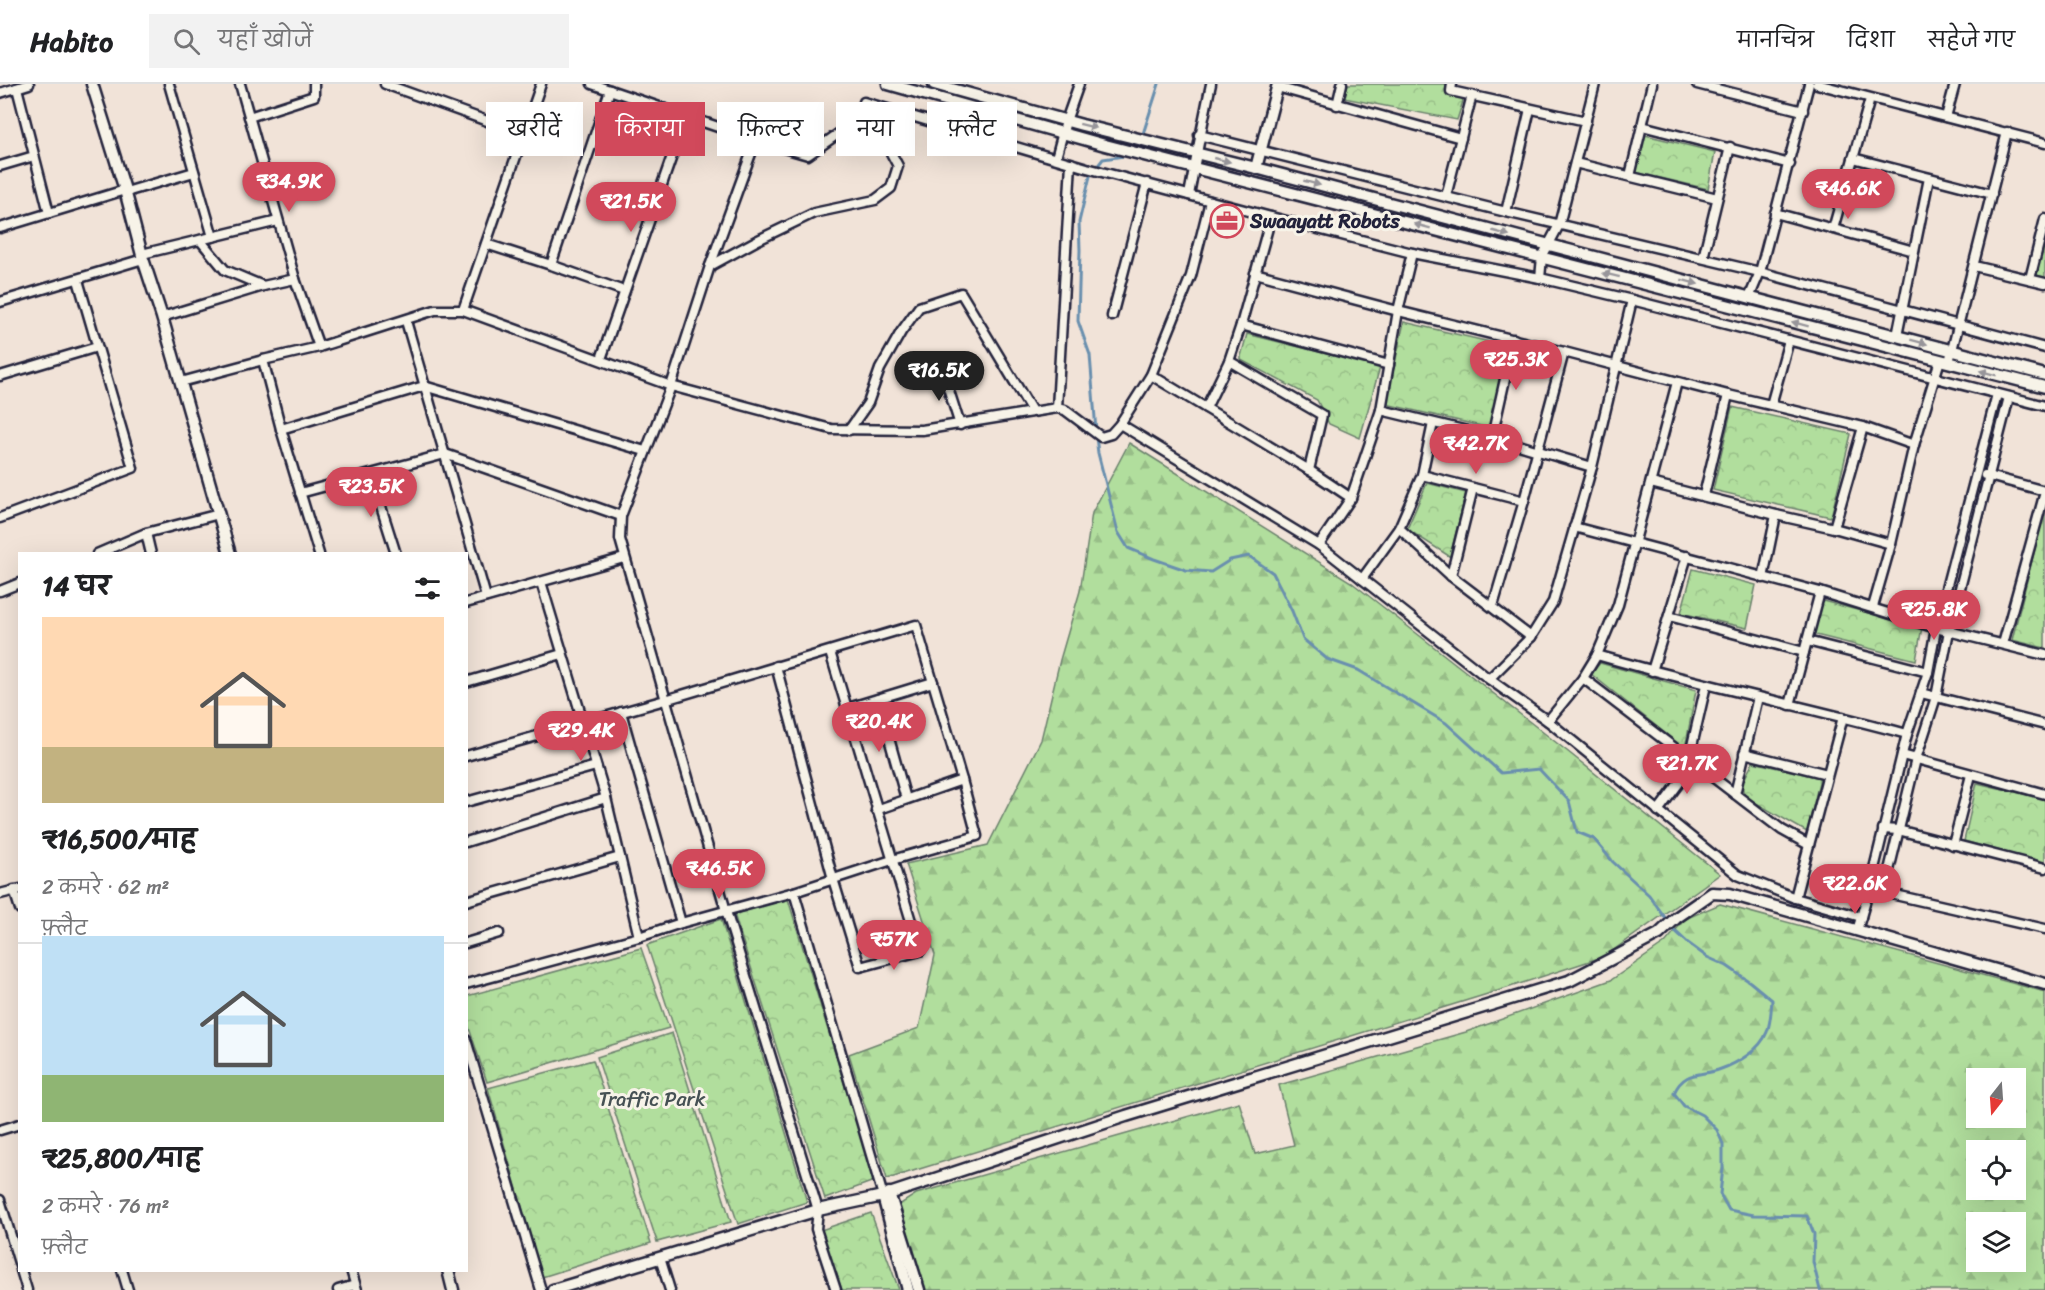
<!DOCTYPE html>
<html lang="hi">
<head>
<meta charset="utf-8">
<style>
  :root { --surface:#fff; --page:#f2f2f2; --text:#202124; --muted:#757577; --line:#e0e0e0; --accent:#d1495b }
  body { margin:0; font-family:Sriracha,"Playpen Sans Deva",sans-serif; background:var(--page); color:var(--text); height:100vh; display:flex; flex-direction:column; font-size:22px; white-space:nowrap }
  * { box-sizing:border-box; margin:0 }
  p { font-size:20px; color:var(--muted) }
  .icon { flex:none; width:33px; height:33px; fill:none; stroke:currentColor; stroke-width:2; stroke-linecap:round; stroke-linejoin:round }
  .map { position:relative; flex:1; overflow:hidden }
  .sheet { position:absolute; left:18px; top:468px; width:450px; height:720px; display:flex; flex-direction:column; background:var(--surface); border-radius:0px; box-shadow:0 6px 24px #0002 }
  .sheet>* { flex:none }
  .top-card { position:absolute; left:486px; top:18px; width:570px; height:54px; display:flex; gap:12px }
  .needle { width:39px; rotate:197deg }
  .buttons { position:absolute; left:1966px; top:984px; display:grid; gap:12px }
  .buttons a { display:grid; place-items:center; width:60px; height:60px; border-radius:0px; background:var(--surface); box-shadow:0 6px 24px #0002; font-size:30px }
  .price { position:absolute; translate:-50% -51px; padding:0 14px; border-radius:21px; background:var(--accent); color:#fff; font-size:20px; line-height:39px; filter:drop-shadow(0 2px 3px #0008) }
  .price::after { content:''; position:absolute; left:50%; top:36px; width:18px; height:14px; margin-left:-9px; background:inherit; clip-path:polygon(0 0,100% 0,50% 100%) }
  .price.active { background:#222; color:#fff }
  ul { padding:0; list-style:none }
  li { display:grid; align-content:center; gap:12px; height:318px; padding:0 24px }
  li+li { border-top:2px solid var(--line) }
  li span { display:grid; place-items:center; height:186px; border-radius:0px; color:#555 }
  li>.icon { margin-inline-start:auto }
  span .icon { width:108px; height:108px; fill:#fffc; stroke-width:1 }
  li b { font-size:26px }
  h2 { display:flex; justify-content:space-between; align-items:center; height:72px; padding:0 24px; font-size:26px }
  .tag { padding:0 21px; border-radius:0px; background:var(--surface); box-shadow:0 6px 24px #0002; font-size:21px; line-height:54px }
  .tag.active { background:var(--accent); color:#fff }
  header { display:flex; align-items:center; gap:36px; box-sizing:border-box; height:84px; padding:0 30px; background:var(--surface); border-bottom:2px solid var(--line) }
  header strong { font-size:28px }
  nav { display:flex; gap:33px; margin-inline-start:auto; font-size:21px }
  .search { width:420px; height:54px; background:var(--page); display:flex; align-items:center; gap:15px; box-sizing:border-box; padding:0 21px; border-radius:0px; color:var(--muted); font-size:22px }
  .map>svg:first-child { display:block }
  .forest { fill:url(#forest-firs); stroke:#6a806c; stroke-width:1.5; fill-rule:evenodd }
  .park { fill:url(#park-crowns); stroke:#6a806c; stroke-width:1.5 }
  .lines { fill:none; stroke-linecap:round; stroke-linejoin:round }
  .stream { stroke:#698fae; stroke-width:3 }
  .minor-casing { stroke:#22223b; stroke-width:13 }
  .tertiary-casing { stroke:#22223b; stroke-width:15 }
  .secondary-casing { stroke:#22223b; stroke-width:15 }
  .minor { stroke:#f7f3e8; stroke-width:8 }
  .tertiary { stroke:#f7f3e8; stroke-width:10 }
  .secondary { stroke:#f7f3e8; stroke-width:10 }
  .oneway { fill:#97959a }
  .labels { text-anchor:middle; stroke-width:6; stroke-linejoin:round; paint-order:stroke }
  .poi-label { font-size:20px; font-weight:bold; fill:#22223b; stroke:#f7f3e8; text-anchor:start }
  .park-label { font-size:20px; fill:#465154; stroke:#f7f3e8 }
</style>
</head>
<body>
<header>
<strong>Habito</strong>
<div class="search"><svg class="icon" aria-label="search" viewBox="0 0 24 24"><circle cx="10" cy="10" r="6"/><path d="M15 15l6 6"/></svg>यहाँ खोजें</div>
<nav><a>मानचित्र</a><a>दिशा</a><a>सहेजे गए</a></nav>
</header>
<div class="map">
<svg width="2045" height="1206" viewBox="0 0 2045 1206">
  <defs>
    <pattern id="forest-firs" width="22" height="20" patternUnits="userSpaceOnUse" patternTransform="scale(1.5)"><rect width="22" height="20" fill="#b1de9d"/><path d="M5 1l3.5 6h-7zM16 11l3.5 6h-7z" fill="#98be88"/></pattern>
    <pattern id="park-crowns" width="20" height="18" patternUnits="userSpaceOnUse" patternTransform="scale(1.5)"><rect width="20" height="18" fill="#b1de9d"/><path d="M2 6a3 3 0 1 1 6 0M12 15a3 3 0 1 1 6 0" fill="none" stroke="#98be88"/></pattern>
  </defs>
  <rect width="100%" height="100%" fill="#f1e3d8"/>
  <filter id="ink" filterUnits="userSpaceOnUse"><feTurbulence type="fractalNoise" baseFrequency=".0167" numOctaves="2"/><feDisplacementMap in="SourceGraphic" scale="12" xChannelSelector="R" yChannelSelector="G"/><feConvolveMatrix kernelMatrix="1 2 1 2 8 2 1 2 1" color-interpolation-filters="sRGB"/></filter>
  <g filter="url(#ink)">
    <!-- forest -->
    <g class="forest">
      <path d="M1129 359 1351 498 1567 667 1720 790 1605 872 1507 904 887 1095 849 970 919 944 935 871 906 780 988 761 1041 656 1060 576 1080 507 1092 429Z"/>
      <path d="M1720 820 2045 908V1206H926L899 1121 916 1110 1239 1018 1255 1070 1294 1061 1279 1001 1466 948 1611 896 1665 859 1685 835ZM1977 994H2016V1034H1977ZM1977 1066H2016V1106H1977ZM1977 1138H2016V1178H1977Z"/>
    </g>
    <!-- park -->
    <g class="park">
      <path d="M1348 0H1454L1463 17 1457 36 1344 14Z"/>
      <path d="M1645 51 1715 68 1708 105 1635 88Z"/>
      <path d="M2045 154V193L2036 191Z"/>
      <path d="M1404 238 1507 262 1490 344 1386 320Z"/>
      <path d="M1247 250 1380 283 1360 354 1329 340 1317 316 1241 276V272Z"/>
      <path d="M1732 323 1851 350 1831 433 1713 406Z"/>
      <path d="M1427 399 1466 409 1450 472 1452 474 1407 445Z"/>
      <path d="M2045 425V564L2012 556Z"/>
      <path d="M1693 485 1756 501 1747 544 1681 529Z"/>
      <path d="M1819 516 1922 543 1916 576 1812 550Z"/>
      <path d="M1600 579 1696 606 1685 665 1591 590Z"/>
      <path d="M1753 678 1820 694 1807 748 1744 712 1742 700Z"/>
      <path d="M1977 699 2045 715V779L1964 757Z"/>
      <path d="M788 815 874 1097 825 1115 734 830Z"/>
      <path d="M721 835 807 1118 738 1140 647 861Z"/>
      <path d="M641 864 669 944 487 998 467 938V912Z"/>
      <path d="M672 949 731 1138 657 1158 597 973Z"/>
      <path d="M593 976 651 1159 542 1193 488 1004Z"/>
      <path d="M871 1129 899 1206H842L821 1146Z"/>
    </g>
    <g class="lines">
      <!-- stream -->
      <g class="stream">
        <path d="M1142 53 1159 0"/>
        <path d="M1096 347 1090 271 1078 237 1080 166 1079 138 1090 92 1103 75 1124 72 1127 69"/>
        <path d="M1096 353 1098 369 1118 448 1128 464 1154 475 1186 486 1211 488 1230 476 1249 472 1273 489 1292 527 1303 555 1327 575 1358 586 1446 639 1501 689 1539 685 1569 717 1577 748 1594 755 1613 778 1649 811 1674 846 1688 859 1707 873 1727 882 1750 898 1772 916C1771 926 1771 938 1767 948 1760 966 1738 979 1721 985 1701 993 1685 985 1674 1009L1684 1022 1702 1031 1717 1046 1723 1060V1084L1720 1110 1729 1126 1754 1131 1807 1132 1814 1150 1813 1178 1820 1206"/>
      </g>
      <defs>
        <g id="minor">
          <path d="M169 0 213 153"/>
          <path d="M240 0 295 195 319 263"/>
          <path d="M385 0 523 50"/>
          <path d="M592 0 756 56 808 71 869 28"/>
          <path d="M1452 0 1451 7 1586 37"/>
          <path d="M1697 0 1803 27"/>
          <path d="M1817 0 2045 59"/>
          <path d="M1277 3 1461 54"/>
          <path d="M17 4 49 129"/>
          <path d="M0 9 29 0"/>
          <path d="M864 18 1087 84 1271 133 1412 169 1540 194 1632 216 2045 322"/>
          <path d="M1337 21 1342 0"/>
          <path d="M249 33 314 12V0"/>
          <path d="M1946 33 1955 0"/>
          <path d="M1642 42 1790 80"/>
          <path d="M1199 51 1506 128 1760 188 2045 264"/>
          <path d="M756 56 710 182 671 302 621 432 620 455 726 827 818 1126 816 1145 836 1206"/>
          <path d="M1056 74 1066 37 1079 0"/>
          <path d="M1853 74 1992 110"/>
          <path d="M1575 79 1717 114"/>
          <path d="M0 82 34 72"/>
          <path d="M1630 92 1652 0"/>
          <path d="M126 108 194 88"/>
          <path d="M1189 111C1196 74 1203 37 1211 0"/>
          <path d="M1446 112 1472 11"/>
          <path d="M1506 128 1530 25"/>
          <path d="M1775 129 1914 167"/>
          <path d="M0 144 125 106"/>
          <path d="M1833 145 1870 15"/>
          <path d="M200 156 225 186 263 202"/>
          <path d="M486 160 551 181 624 207"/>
          <path d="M142 170 278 137"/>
          <path d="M1703 174 1730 63"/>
          <path d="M551 181 610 6"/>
          <path d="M710 182 756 157 814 129 875 116 891 104 898 82 867 24"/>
          <path d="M1974 182 2045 199"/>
          <path d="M1255 189 1398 227 1564 268 1728 311 1863 343 1914 361"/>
          <path d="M1540 194 1542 173 1559 141 1595 0"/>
          <path d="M2030 195 2045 135"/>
          <path d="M1749 214 1760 188 1809 0"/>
          <path d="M0 218 143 175"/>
          <path d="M463 226 541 0"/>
          <path d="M1112 232 1147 99"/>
          <path d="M162 233 263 202 295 195"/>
          <path d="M406 237 486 513"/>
          <path d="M1241 241 1389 281"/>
          <path d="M1897 252 1929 94"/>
          <path d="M601 275 686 32"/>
          <path d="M1229 277 1322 331 1309 386"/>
          <path d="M1949 278 2007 48"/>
          <path d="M943 288 960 341"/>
          <path d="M1151 291 1309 386 1351 414"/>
          <path d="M0 292 97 263"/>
          <path d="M181 298 263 276"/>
          <path d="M1771 321 1789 256"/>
          <path d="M1057 324 1071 79"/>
          <path d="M1206 324 1229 277 1241 241 1271 133"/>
          <path d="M1381 326 1492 353 1592 383"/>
          <path d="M1120 340 1319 461 1489 595 1548 637 1738 791 1795 814 1861 833"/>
          <path d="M281 345 424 302 645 367"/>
          <path d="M849 346 868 319 880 285 901 248 919 223 961 209 1032 327"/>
          <path d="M1492 353 1514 255"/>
          <path d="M371 391 396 470"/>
          <path d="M1422 391 1524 417"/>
          <path d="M1985 391 2045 407"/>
          <path d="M1651 399 1776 431 1834 444 1891 460"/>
          <path d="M300 409 445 370 621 432"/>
          <path d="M1704 411 1728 311"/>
          <path d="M0 434 133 384 78 196"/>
          <path d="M1574 443 1820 508 1936 544 2045 571"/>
          <path d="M1399 444 1451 492 1531 553"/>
          <path d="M1834 444 1863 343"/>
          <path d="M146 449 151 470"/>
          <path d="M1319 461 1351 414 1381 326 1398 227 1412 169"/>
          <path d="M97 470 146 449 219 430"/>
          <path d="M319 470 281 345 263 276 319 263 435 226H463L671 302 831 345 922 346 1057 324 1065 326 1101 353 1111 350 1120 340 1151 291 1191 192 1210 117"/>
          <path d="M1451 492 1473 404"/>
          <path d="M1763 494 1776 431"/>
          <path d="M1362 495 1399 444 1422 391 1433 339"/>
          <path d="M541 498 606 714 639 853"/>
          <path d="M0 507 20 499"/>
          <path d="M466 519 624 474"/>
          <path d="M1493 522 1524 417 1564 268"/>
          <path d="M1873 523 1891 460 1914 361 1940 276"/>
          <path d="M1669 532 1804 568"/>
          <path d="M1807 557 1928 588"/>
          <path d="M2003 560 2045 408"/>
          <path d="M1597 571C1699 601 1804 622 1907 650"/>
          <path d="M776 582 833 795 860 883 920 867 830 568"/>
          <path d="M1652 587 1687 472"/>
          <path d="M1583 594 1782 746 1809 761"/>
          <path d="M1489 595 1531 553 1553 518 1592 383 1632 216"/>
          <path d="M466 598 562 570"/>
          <path d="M1921 609 2045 641"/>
          <path d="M878 615 906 715"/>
          <path d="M1790 621 1820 508"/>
          <path d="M848 624 933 598"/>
          <path d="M621 628 681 839"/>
          <path d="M1548 637 1583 594 1597 571 1618 521 1677 298"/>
          <path d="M1744 669 1827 690"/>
          <path d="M1902 671 2045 710"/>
          <path d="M466 672 665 616 916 541 962 696 977 752 892 776 794 808 681 839 639 853 466 900"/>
          <path d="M1689 675 1706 601"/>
          <path d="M1735 710 1758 613"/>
          <path d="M466 718 596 682"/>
          <path d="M876 726 962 696"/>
          <path d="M1658 727 1694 679"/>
          <path d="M1883 745 1898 746 2045 784"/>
          <path d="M466 758 606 714"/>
          <path d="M1953 761 1971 691"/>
          <path d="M1869 805 2045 845"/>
          <path d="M14 806 20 825"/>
          <path d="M1884 807 1916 675 1936 613 1949 547 2009 313"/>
          <path d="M794 808 883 1112"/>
          <path d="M0 810 20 805"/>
          <path d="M1795 814 1843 633"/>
          <path d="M466 817 620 773"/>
          <path d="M1857 847 1869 805 1907 650 1928 588 1937 539 1997 310"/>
          <path d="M466 859 499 849"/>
          <path d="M466 956 541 1206"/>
          <path d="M0 1046 20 1040"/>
          <path d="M0 1116 20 1182"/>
          <path d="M660 1174 670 1206"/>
          <path d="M21 1186 27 1206"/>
          <path d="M122 1186 128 1206"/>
          <path d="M351 1186 357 1206"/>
          <path d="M338 1206 355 1201"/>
        </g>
        <path id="tertiary" d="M1256 84 1278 0"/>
        <g id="secondary">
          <path d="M92 0 125 106 143 175 162 233 230 470"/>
          <path d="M888 0 1105 61 2045 303"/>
          <path d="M934 0 1082 41 1256 84 2045 291"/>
          <path d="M889 1109 919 1206"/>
          <path d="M883 1112 908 1206"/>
          <path d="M448 1186 453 1206"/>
          <path d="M553 1206 818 1126 883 1112 1126 1032 1569 897 1659 850 1676 834 1712 809 1730 810 2045 900"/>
        </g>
      </defs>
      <!-- minor casing -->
      <use href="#minor" class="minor-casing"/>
      <!-- tertiary casing -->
      <use href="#tertiary" class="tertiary-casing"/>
      <!-- secondary casing -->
      <use href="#secondary" class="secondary-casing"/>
      <!-- minor -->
      <use href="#minor" class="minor"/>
      <!-- tertiary -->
      <use href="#tertiary" class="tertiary"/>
      <!-- secondary -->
      <use href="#secondary" class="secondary"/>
    </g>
    <!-- one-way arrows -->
    <defs><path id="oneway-solid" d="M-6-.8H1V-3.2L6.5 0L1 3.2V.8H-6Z" transform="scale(1.5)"/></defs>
    <g class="oneway">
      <use href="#oneway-solid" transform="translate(1088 42) rotate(14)"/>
      <use href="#oneway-solid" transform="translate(1222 76) rotate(13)"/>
      <use href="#oneway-solid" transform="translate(1312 99) rotate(15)"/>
      <use href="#oneway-solid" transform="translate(1422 142) rotate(-165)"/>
      <use href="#oneway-solid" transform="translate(1501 149) rotate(15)"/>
      <use href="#oneway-solid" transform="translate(1611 191) rotate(-166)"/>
      <use href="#oneway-solid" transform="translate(1690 198) rotate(15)"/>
      <use href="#oneway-solid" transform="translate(1800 240) rotate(-165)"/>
      <use href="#oneway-solid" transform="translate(1919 258) rotate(15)"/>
      <use href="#oneway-solid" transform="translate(1988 289) rotate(-165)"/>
    </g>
  </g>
  <!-- icons -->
  <defs>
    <symbol id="office-ring" viewBox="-11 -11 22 22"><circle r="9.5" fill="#f7f3e8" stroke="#d1495b" stroke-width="1.5"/><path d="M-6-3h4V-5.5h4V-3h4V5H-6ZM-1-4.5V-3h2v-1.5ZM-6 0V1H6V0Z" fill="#d1495b"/></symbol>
  </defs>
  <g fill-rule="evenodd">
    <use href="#office-ring" x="1208" y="118" width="38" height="38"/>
  </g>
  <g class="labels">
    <!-- poi labels -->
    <g class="poi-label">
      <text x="1250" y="144">Swaayatt Robots</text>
    </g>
    <!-- park labels -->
    <g class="park-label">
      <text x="652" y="1022">Traffic Park</text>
    </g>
  </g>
</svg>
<div class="buttons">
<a><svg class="needle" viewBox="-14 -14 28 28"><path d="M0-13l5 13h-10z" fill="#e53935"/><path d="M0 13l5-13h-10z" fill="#757577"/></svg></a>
<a><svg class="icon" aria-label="locate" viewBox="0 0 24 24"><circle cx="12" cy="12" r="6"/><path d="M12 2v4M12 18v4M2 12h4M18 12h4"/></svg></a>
<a><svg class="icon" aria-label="layers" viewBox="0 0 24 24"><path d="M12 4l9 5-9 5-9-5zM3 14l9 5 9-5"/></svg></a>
</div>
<b class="price" style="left:289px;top:129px">₹34.9K</b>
<b class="price" style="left:1848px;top:136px">₹46.6K</b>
<b class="price" style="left:631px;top:149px">₹21.5K</b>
<b class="price" style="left:1516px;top:307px">₹25.3K</b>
<b class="price active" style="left:939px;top:318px">₹16.5K</b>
<b class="price" style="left:1476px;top:391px">₹42.7K</b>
<b class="price" style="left:371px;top:434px">₹23.5K</b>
<b class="price" style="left:1934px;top:557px">₹25.8K</b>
<b class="price" style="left:879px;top:669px">₹20.4K</b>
<b class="price" style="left:581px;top:678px">₹29.4K</b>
<b class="price" style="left:1687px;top:711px">₹21.7K</b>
<b class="price" style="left:719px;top:816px">₹46.5K</b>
<b class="price" style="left:1855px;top:831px">₹22.6K</b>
<b class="price" style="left:894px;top:887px">₹57K</b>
<div class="top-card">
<a class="tag">खरीदें</a>
<a class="tag active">किराया</a>
<a class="tag">फ़िल्टर</a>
<a class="tag">नया</a>
<a class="tag">फ़्लैट</a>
</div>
<section class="sheet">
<h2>14 घर<svg class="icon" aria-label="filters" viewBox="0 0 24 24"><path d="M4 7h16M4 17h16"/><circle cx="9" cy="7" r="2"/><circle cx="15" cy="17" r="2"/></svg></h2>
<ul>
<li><span style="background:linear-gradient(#ffd9b3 70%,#c2b280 0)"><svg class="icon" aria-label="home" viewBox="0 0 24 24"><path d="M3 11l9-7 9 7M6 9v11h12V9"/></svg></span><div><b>₹16,500/माह</b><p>2 कमरे · 62 m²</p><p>फ़्लैट</p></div></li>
<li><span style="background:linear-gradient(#bfe0f5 75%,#8fb573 0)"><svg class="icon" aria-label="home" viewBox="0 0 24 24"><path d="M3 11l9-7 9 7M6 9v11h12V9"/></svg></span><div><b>₹25,800/माह</b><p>2 कमरे · 76 m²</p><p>फ़्लैट</p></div></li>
</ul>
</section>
</div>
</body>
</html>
